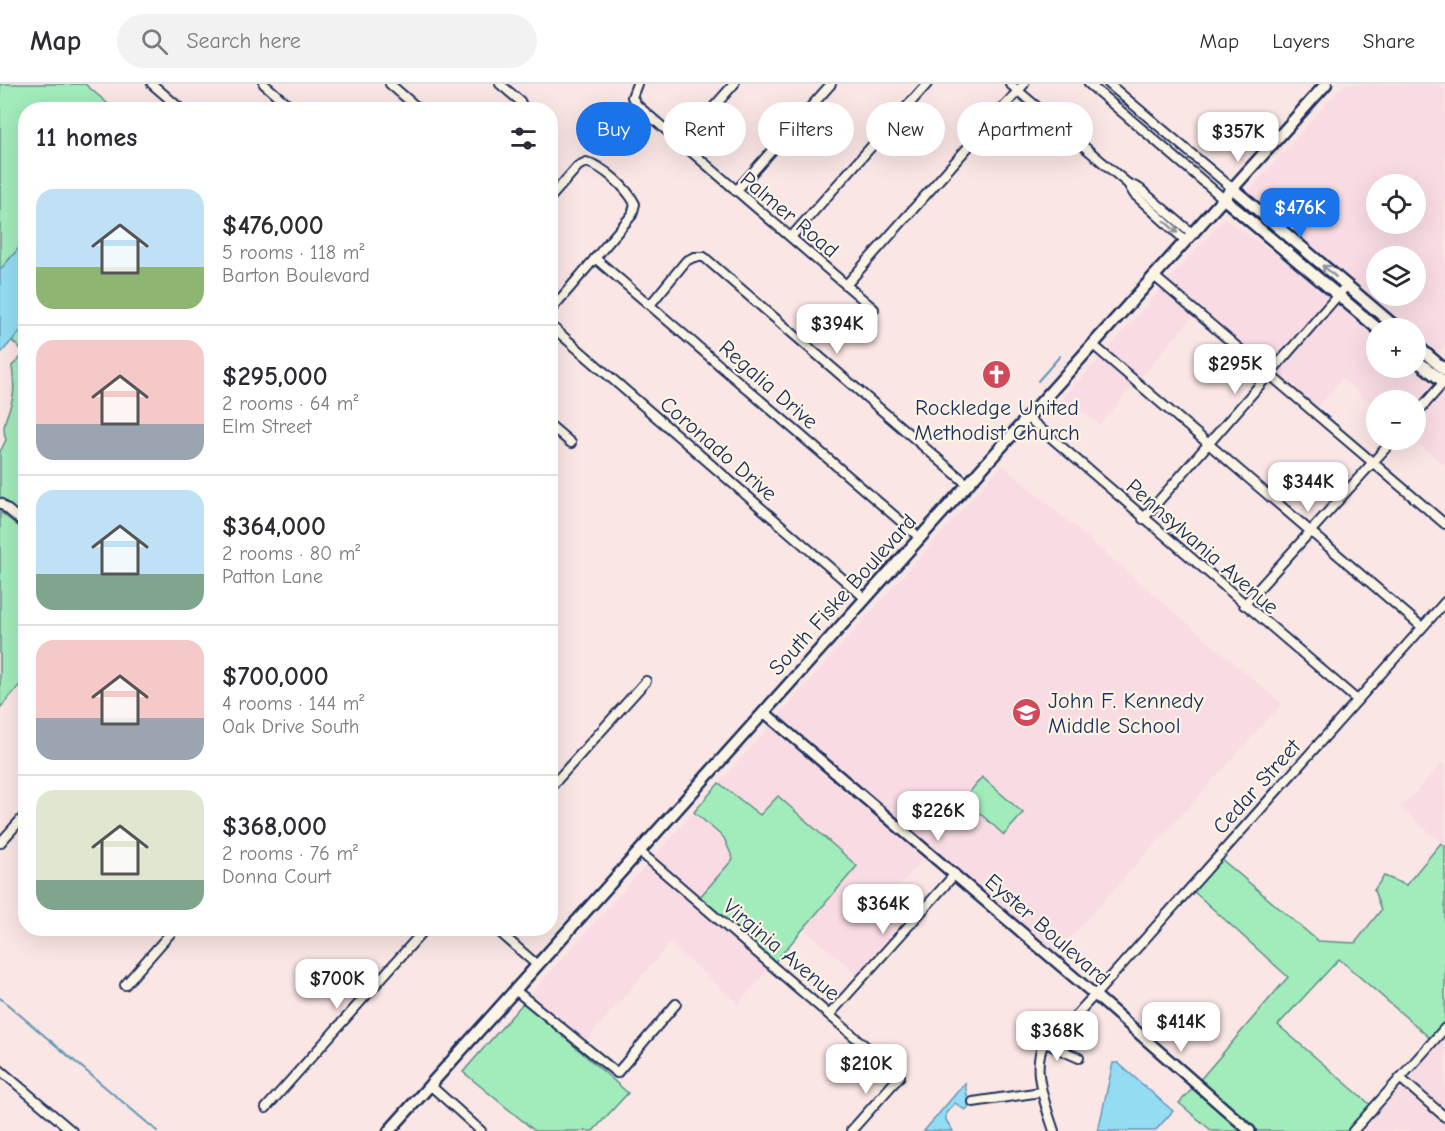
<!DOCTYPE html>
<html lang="en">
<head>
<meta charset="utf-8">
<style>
  :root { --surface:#fff; --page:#f2f2f3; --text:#2b2b33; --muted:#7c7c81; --line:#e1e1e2; --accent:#1a73e8 }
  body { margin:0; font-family:"Comic Neue",sans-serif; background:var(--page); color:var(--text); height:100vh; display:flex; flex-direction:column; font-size:22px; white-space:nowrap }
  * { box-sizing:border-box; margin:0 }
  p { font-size:20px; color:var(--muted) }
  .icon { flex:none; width:33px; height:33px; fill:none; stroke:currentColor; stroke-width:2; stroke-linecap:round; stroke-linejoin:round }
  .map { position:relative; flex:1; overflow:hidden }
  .drawer { position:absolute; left:18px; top:18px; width:540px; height:834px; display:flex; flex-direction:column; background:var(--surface); border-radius:24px; box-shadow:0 6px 24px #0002 }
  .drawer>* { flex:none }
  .top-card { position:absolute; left:576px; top:18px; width:570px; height:54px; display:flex; gap:12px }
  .tools { position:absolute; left:1366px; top:90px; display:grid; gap:12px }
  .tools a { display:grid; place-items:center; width:60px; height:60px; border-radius:50%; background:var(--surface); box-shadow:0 6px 24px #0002; font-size:30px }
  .price { position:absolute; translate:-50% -51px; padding:0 14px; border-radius:12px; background:#fff; color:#222; font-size:20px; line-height:39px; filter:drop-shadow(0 2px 3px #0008) }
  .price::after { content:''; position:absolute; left:50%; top:36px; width:18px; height:14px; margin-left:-9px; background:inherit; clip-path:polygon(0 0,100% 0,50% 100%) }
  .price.selected { background:var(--accent); color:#fff }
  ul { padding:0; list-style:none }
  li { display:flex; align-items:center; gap:18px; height:150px; padding:0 18px }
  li+li { border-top:2px solid var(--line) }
  li span { display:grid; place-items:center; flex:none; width:168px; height:120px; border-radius:18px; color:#555 }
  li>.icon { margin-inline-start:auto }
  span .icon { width:72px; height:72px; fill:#fffc; stroke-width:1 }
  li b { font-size:26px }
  h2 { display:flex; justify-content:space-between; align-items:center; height:72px; padding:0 18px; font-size:26px }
  .pill { padding:0 21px; border-radius:27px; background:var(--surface); box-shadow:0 6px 24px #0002; font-size:21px; line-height:54px }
  .pill.selected { background:var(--accent); color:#fff }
  header { display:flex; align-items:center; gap:36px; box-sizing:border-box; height:84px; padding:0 30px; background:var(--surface); border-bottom:2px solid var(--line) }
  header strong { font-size:28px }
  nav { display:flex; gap:33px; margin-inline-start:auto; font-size:21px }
  .search { width:420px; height:54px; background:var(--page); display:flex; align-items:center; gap:15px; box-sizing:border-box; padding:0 21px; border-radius:33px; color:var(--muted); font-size:22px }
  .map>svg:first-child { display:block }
  .built { fill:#f9dce3; fill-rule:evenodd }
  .green { fill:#a2ebba; stroke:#5e8d8c; stroke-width:1.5 }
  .water { fill:#93dcf4; stroke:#6397b8; stroke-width:1.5 }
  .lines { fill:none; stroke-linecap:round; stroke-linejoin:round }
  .stream { stroke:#6397b8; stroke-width:2 }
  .minor-casing { stroke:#1b2f5e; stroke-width:12 }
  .tertiary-casing { stroke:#1b2f5e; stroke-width:14 }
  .secondary-casing { stroke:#1b2f5e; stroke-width:15 }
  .minor { stroke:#fcf5e5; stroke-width:8 }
  .tertiary { stroke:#fcf5e5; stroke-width:9 }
  .secondary { stroke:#fcf5e5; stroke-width:10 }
  .oneway { stroke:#8c92a2 }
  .labels { text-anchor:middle; stroke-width:4.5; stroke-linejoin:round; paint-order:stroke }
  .street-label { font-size:22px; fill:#1b2f5e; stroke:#fcf5e5 }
  .poi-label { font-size:22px; fill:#1b2f5e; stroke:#fcf5e5 }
</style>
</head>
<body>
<header>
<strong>Map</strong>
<div class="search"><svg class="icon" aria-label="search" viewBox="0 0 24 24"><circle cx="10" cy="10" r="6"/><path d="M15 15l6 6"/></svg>Search here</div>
<nav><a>Map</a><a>Layers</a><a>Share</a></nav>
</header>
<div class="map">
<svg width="1445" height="1047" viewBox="0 0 1445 1047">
  <rect width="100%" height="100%" fill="#fae6e4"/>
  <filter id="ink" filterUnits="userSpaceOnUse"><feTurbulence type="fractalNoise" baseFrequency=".0167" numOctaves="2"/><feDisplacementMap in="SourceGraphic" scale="12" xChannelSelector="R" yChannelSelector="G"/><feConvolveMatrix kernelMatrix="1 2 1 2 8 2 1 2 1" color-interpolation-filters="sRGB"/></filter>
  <g filter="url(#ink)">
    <!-- built -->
    <g class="built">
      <path d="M1344 0H1438L1445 6V261L1438 269 1416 251V244H1409L1247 109ZM1377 100H1416V140H1377ZM1377 172H1416V212H1377Z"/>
      <path d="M1224 134 1301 187 1334 214 1270 287 1167 198Z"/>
      <path d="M1162 204 1194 231 1139 296 1106 267Z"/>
      <path d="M1339 219 1377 250V284L1416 283 1437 301 1416 325V316H1377V324L1342 295 1316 325 1275 291Z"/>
      <path d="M1101 272 1134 301 1100 341 1063 314Z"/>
      <path d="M1442 305 1445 307V382L1414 356H1416V334Z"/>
      <path d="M1002 381 1282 620 1052 874 773 638Z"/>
      <path d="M770 642 925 773 882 821 905 841 859 892 804 845 856 782 778 713 760 732 719 699Z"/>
      <path d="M1442 679 1445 681V762L1401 724Z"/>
      <path d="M694 728 724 754 733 775 699 814 653 774Z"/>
      <path d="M648 779 770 884 738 920 670 859 585 958 529 912Z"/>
      <path d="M1445 949V1028L1405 994Z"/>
      <path d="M1400 999 1445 1038V1047H1359Z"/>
    </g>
    <!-- green -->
    <g class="green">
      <path d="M0 0H85L114 25 26 26 25 157 0 186Z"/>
      <path d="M25 242V436L0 414V368L6 356C0 338 10 330 13 312 15 303 13 292 12 282L25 269 12 257Z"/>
      <path d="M0 428 26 448 25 595 0 624Z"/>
      <path d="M982 693 1023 729 1004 751 964 715Z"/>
      <path d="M719 699 760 731 778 712 857 782 775 878 699 814 733 775 724 754 694 728Z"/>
      <path d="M1441 759 1445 762V940L1431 955 1339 875 1278 941 1372 1022 1349 1047H1256L1199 997 1288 893 1192 806 1220 774 1318 857 1355 859 1381 826 1374 806 1384 792 1406 801Z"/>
      <path d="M524 918 628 1009 593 1047H535L463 988Z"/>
      <path d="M1194 1003 1244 1047H1212L1179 1019Z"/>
    </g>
    <!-- water -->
    <g class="water">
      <path d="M25 157V242L0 270V186Z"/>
      <path d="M1113 979H1118L1173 1027 1155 1047H1098Z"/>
      <path d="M965 999 969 1023 965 1026 955 1019 946 1029V1036L953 1047H924Z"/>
    </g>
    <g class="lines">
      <!-- stream -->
      <g class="stream">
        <path d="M1038 297 1060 272"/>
        <path d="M0 914 157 1047"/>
      </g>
      <defs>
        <g id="minor">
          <path d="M152 0 182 26"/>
          <path d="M264 0 294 26"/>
          <path d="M390 0 420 26"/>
          <path d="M500 0 520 17 524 26"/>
          <path d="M637 0 632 13 637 21 874 225"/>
          <path d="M1010 0 1127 99 1140 105 1193 150"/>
          <path d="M1089 0 1224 115"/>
          <path d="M1109 0 1233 105"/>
          <path d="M681 60 734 0"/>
          <path d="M1128 100 1134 110 1186 157"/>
          <path d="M736 107 831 0"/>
          <path d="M550 114 578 82 586 78C603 82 627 104 635 120L632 131 550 227"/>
          <path d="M791 153 927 0"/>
          <path d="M595 174 919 453"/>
          <path d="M1154 192 1445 440"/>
          <path d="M846 201 1024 0"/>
          <path d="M650 221 686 177 694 173H704L967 400"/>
          <path d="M550 241 865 514"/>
          <path d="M1092 260 1422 543"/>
          <path d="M1416 330 1445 297"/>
          <path d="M1027 333 1357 616"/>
          <path d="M550 341 571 359"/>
          <path d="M0 419 26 441"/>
          <path d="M1143 435 1346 202"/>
          <path d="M1244 521 1393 356"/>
          <path d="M550 704 646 597"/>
          <path d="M0 759 26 730"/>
          <path d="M639 767 900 992 851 1047"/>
          <path d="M495 844 537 881"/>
          <path d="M125 901 175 844"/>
          <path d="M515 906 617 989 676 920"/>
          <path d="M830 930 955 790"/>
          <path d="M1045 959 1079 974"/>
          <path d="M0 986 72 1047"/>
          <path d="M1400 994 1445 1033"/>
          <path d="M430 1001 481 1047"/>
          <path d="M973 1018 1041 1008"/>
          <path d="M266 1024 426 844"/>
          <path d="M1054 1047C1044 1016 1024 970 1056 945 1061 941 1067 939 1072 935 1080 928 1087 918 1095 911L1445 518"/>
          <path d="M1353 1047 1445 944"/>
        </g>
        <path id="tertiary" d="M764 628 1095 911 1250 1047"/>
        <g id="secondary">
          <path d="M1233 105 1397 244"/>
          <path d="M1224 115 1377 244"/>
          <path d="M1416 261 1445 286"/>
          <path d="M1416 276 1445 299"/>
          <path d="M389 1047 1326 0"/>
        </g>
      </defs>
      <!-- minor casing -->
      <use href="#minor" class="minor-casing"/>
      <!-- tertiary casing -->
      <use href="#tertiary" class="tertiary-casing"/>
      <!-- secondary casing -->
      <use href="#secondary" class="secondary-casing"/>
      <!-- minor -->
      <use href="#minor" class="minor"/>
      <!-- tertiary -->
      <use href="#tertiary" class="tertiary"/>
      <!-- secondary -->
      <use href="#secondary" class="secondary"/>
    </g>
    <!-- one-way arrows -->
    <defs><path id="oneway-shaft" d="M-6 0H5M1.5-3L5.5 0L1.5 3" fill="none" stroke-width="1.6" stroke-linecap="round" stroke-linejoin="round" transform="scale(1.5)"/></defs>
    <g class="oneway">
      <use href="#oneway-shaft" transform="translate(1171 143) rotate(42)"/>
      <use href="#oneway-shaft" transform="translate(1329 187) rotate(-139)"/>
    </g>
  </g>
  <!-- icons -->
  <defs>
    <symbol id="church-disc" viewBox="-11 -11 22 22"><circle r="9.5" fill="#d1495b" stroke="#fcf5e5"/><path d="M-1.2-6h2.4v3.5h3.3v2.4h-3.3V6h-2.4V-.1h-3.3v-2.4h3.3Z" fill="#fff"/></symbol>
    <symbol id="school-disc" viewBox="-11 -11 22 22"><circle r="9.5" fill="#d1495b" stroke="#fcf5e5"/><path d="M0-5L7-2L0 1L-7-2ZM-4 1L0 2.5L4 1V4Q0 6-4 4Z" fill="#fff"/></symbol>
  </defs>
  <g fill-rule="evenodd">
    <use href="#church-disc" x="980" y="274" width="33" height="33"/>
    <use href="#school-disc" x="1010" y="612" width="33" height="33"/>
  </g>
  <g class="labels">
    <!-- street labels -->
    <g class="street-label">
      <text transform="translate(790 130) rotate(40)" y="8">Palmer Road</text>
      <text transform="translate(769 300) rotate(41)" y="8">Regalia Drive</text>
      <text transform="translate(719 364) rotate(41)" y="8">Coronado Drive</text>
      <text transform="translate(1203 462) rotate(41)" y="8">Pennsylvania Avenue</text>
      <text transform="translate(842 510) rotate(-48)" y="8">South Fiske Boulevard</text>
      <text transform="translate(1256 702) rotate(-48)" y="8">Cedar Street</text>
      <text transform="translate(1048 845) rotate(41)" y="8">Eyster Boulevard</text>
      <text transform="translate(782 865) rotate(40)" y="8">Virginia Avenue</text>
    </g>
    <!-- poi labels -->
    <g class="poi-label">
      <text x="997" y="331">Rockledge United<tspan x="997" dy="25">Methodist Church</tspan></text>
      <text x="1048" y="624" text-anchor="start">John F. Kennedy<tspan x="1048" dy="25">Middle School</tspan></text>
    </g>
  </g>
</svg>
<div class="tools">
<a><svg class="icon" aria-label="locate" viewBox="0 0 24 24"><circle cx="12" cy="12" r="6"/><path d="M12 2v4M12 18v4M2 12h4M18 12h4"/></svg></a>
<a><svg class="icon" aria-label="layers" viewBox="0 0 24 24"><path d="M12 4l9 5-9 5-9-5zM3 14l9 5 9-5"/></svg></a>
<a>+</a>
<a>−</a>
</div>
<b class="price" style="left:1238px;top:79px">$357K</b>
<b class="price selected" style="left:1300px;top:155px">$476K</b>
<b class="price" style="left:837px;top:271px">$394K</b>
<b class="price" style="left:1235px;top:311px">$295K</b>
<b class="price" style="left:1308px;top:429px">$344K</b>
<b class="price" style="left:938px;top:758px">$226K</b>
<b class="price" style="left:883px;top:851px">$364K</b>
<b class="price" style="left:337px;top:926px">$700K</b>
<b class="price" style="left:1181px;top:969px">$414K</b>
<b class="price" style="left:1057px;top:978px">$368K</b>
<b class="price" style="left:866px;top:1011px">$210K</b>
<div class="top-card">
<a class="pill selected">Buy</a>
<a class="pill">Rent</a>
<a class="pill">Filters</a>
<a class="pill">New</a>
<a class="pill">Apartment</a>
</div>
<section class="drawer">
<h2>11 homes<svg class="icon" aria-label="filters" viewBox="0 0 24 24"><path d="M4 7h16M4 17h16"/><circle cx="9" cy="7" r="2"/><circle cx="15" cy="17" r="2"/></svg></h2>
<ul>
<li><span style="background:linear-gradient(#bfe0f5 65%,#8fb573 0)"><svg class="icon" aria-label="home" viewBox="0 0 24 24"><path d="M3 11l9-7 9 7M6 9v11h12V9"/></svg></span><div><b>$476,000</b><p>5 rooms · 118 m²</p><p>Barton Boulevard</p></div></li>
<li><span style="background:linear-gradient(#f6c9c9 70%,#9aa5b1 0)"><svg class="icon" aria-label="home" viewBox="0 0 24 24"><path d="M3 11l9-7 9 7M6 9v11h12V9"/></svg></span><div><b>$295,000</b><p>2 rooms · 64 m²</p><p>Elm Street</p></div></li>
<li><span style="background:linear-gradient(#bfe0f5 70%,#7fa58c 0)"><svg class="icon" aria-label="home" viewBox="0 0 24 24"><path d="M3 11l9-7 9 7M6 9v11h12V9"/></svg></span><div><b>$364,000</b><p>2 rooms · 80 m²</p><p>Patton Lane</p></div></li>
<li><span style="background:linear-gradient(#f6c9c9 65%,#9aa5b1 0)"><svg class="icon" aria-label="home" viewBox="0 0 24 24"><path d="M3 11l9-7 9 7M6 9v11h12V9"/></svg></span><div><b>$700,000</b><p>4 rooms · 144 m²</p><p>Oak Drive South</p></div></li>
<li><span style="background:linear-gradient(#dfe7d0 75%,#7fa58c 0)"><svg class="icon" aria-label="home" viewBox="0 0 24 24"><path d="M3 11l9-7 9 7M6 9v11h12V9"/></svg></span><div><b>$368,000</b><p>2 rooms · 76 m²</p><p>Donna Court</p></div></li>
</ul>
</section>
</div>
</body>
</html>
